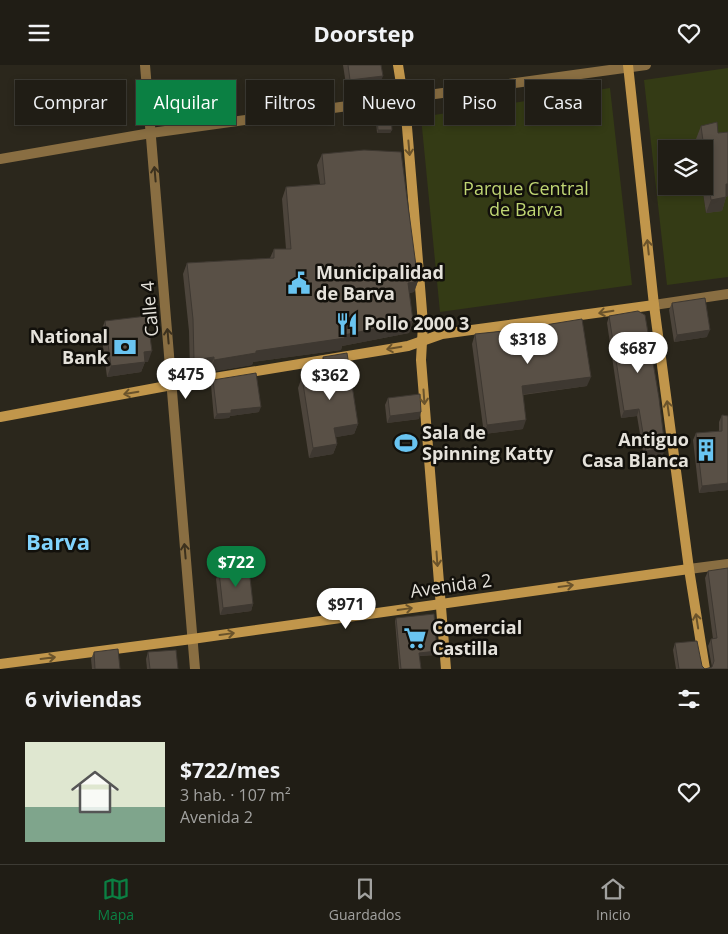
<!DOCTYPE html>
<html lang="es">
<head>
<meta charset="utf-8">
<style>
  :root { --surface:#201d15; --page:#2d2a22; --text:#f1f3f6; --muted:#a2a2a0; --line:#3d3b34; --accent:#0b8043 }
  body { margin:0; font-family:"Open Sans",sans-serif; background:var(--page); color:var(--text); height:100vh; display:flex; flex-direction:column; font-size:19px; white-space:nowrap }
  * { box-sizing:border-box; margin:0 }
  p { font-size:16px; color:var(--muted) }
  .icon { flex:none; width:28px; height:28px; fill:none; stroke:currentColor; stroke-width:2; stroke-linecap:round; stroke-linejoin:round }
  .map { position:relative; height:604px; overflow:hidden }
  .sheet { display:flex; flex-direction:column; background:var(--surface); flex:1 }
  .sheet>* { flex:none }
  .hud { position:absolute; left:15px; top:15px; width:699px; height:45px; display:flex; gap:10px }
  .controls { position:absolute; left:658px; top:75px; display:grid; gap:10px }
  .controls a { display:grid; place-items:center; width:55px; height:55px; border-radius:0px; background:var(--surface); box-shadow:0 2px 8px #0003,0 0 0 1px var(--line); font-size:25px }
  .price { position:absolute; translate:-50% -42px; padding:0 11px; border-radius:18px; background:#fff; color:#222; font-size:16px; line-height:32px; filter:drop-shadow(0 1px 2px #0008) }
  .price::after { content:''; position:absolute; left:50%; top:30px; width:15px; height:11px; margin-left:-8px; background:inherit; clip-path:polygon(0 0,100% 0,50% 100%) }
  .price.active { background:var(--accent); color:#fff }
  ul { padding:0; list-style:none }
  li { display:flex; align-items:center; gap:15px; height:125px; padding:0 25px }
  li+li { border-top:1px solid var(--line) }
  li span { display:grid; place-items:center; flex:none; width:140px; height:100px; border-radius:0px; color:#555 }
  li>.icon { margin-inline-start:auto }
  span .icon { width:60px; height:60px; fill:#fffc; stroke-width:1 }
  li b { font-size:21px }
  h2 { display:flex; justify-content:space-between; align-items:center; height:60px; padding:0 25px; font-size:21px }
  .chip { padding:0 18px; border-radius:0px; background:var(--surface); box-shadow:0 2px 8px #0003,0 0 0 1px var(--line); font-size:18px; line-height:45px }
  .chip.active { background:var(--accent); color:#fff }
  header { display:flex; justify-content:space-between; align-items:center; height:65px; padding:0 25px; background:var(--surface); font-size:22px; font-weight:700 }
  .tabs { display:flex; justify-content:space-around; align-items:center; height:70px; border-top:1px solid var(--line); background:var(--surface); font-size:14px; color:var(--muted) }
  .tabs a { display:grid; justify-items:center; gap:2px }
  .tabs .active { color:var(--accent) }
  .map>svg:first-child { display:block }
  .green { fill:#343b15 }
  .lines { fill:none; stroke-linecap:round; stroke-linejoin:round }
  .street { stroke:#896e42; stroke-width:10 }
  .secondary { stroke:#c1964b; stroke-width:10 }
  .wall { fill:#4d453c }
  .shaded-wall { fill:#3e3831 }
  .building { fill:#595046; stroke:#3e3831 }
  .oneway { stroke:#6a532b }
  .oneway2 { stroke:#3c311e }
  .labels { text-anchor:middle; stroke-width:5; stroke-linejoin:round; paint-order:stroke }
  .park-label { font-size:18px; fill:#bfd573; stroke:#12100b }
  .poi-label { font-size:18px; font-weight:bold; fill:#e5e2db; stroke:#12100b; text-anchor:start }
  .street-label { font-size:18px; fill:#e5e2db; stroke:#12100b }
  .district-label { font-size:22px; font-weight:bold; fill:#81d3fd; stroke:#12100b }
</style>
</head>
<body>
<header><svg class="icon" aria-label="menu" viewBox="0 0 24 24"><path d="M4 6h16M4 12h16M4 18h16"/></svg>Doorstep<svg class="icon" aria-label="heart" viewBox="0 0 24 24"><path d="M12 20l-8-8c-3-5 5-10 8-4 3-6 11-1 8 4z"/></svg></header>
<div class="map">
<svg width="728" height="604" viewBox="0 0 728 604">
  <rect width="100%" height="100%" fill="#2b271c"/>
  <!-- green -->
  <g class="green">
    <path d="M728 3V80L696 74 697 84H666V121H702L706 148 721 132 728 131V212L667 220 644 15Z"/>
    <path d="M610 23 632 220 440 247 421 52Z"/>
  </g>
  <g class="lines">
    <!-- street -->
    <g class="street">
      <path d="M145 0 195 604"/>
      <path d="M0 94 151 68 646 0"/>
      <path d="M654 240 728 229"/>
      <path d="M689 504 728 499"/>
    </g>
    <!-- secondary -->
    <g class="secondary">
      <path d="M398 0 406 50 414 146 423 259 421 295 446 604"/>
      <path d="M628 0 654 240 689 504 705 604"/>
      <path d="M0 352 172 320 408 281 442 269 654 240"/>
      <path d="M0 599 192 574 689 504"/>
    </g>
  </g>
  <!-- wall -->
  <g class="wall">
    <path d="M343 0H381L379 22 347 26Z"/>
    <path d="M376 41 392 65 390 68H377L375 44Z"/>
    <path d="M701 61 718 68 728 67V131L726 132 722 146 706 148 702 121H704V84H697L696 74Z"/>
    <path d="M322 89 418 216 414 227 409 228 413 256 409 268 342 281 341 285 253 297 252 300 210 307V304L190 307 189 266 183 209 187 198 270 193 274 184H286L282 134 286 122 320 119 317 100Z"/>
    <path d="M672 238 707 272 674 277 669 245Z"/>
    <path d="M609 251 663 390 644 393 637 351 621 353 607 258Z"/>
    <path d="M105 256 148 297H145L141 307 107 312 101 266Z"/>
    <path d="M475 269 587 321 523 330V364L484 369 472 279Z"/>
    <path d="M323 292 358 359 354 369 336 372 337 379 333 389 309 393 298 323 302 312 321 310 319 303Z"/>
    <path d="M213 315 259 347 230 351 229 353 214 354 211 320Z"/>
    <path d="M388 333 419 354 387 358 385 340Z"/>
    <path d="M722 350 728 351V425L699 428 693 375 696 368 719 366V357Z"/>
    <path d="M708 506 728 604H676L673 585 675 578 705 604 712 602 708 581 711 574H713L705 513Z"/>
    <path d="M219 507 253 539 251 546 220 550 216 514Z"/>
    <path d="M396 553 437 586 435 590 419 591 421 604H399L395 556Z"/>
    <path d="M94 587 120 604H92L91 594Z"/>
    <path d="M148 587 178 604H147L146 594Z"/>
  </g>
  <!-- shaded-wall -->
  <g class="shaded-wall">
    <path d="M383 11 379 22 347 26 350 15Z"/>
    <path d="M378 65H392L390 68H377Z"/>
    <path d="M726 119H728V131L721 132Z"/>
    <path d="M726 132 722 146 706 148 711 135Z"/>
    <path d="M418 216 414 227 404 229 408 218Z"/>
    <path d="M413 256 409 268 342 281 341 285 253 297 252 300 210 307 214 295 256 286Z"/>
    <path d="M710 265 707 272 674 277 677 270Z"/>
    <path d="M152 286 148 297H145L141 307 107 312 111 301 144 287Z"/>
    <path d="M214 292 210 304 190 307 194 295Z"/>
    <path d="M591 312 587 321 518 330 522 321Z"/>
    <path d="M261 342 259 347 230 351 229 353 214 354 217 349 231 345Z"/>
    <path d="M639 344 637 351 621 353 624 346Z"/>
    <path d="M421 347 419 354 387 358 390 351Z"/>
    <path d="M526 355 523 364 484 369 487 360Z"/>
    <path d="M358 359 354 369 331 373 334 363Z"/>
    <path d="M337 379 333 389 309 393 313 383Z"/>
    <path d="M665 383 663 390 644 393 646 386Z"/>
    <path d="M728 418V425L699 428 702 421Z"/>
    <path d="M253 539 251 546 220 550 223 543Z"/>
    <path d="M437 586 435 590 418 591 419 588Z"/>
  </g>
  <!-- building -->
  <g class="building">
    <path d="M348 0H381L383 11 350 15Z"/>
    <path d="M383 40 391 47 392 65H378L376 41Z"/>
    <path d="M717 57 718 68 728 67V119H726V132L711 135 701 61Z"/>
    <path d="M364 85 401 87 418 216 408 218 413 256 344 270 345 273 256 286V288L214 295V292L194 295 193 254 187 198 274 193V184H291L286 122 325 119 322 89Z"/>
    <path d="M705 233 710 265 677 270 672 238Z"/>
    <path d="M638 246 645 250 659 333 665 383 646 386 639 344 624 346 609 251Z"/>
    <path d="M147 251 152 286 144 287 145 297 111 301 105 256Z"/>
    <path d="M582 254 591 312 522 321 526 355 487 360 475 269 514 265Z"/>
    <path d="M347 288 358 359 334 363 337 379 313 383 302 312 327 309 323 292Z"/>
    <path d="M256 308 261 342 231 345V348L217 349 213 315Z"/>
    <path d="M420 329 421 347 390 351 388 333Z"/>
    <path d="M722 350 728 351V418L702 421 696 368 722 366Z"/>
    <path d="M728 503V604H679L675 578 697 576 702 601 705 604 712 602 714 596 711 574 717 573 708 506Z"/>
    <path d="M249 504 253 539 223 543 219 507Z"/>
    <path d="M434 549 437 586 419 588 421 604H401L396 553Z"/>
    <path d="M118 584 120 604H95L94 587Z"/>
    <path d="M176 585 178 604H150L148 587Z"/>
  </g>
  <!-- one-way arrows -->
  <defs><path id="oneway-shaft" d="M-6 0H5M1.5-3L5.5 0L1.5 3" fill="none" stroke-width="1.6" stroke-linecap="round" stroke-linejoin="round" transform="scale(1.25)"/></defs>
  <g class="oneway">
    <use href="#oneway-shaft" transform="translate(409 83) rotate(85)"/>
    <use href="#oneway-shaft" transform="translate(648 182) rotate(-96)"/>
    <use href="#oneway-shaft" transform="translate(606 247) rotate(171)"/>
    <use href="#oneway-shaft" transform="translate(394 283) rotate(170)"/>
    <use href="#oneway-shaft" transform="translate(131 328) rotate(170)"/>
    <use href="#oneway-shaft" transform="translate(424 332) rotate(86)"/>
    <use href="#oneway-shaft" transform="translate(668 343) rotate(-98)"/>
    <use href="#oneway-shaft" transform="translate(437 494) rotate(86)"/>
    <use href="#oneway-shaft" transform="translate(566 521) rotate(-8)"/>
    <use href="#oneway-shaft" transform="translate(405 544) rotate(-8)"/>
    <use href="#oneway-shaft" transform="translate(697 556) rotate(-99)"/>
    <use href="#oneway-shaft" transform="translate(227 569) rotate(-8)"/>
    <use href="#oneway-shaft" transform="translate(48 593) rotate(-7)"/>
  </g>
  <g class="oneway2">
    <use href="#oneway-shaft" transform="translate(155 109) rotate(-95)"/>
    <use href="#oneway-shaft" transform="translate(168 271) rotate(-95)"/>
    <use href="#oneway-shaft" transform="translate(185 486) rotate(-95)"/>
  </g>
  <!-- icons -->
  <defs>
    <symbol id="civic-bare" viewBox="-9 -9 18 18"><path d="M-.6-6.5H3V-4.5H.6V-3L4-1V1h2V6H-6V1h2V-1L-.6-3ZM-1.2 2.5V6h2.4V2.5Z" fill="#69c4f1" stroke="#12100b" stroke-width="2.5" paint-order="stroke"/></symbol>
    <symbol id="restaurant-bare" viewBox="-9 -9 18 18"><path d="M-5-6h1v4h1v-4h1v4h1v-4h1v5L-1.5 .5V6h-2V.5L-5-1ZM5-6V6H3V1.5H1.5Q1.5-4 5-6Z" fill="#69c4f1" stroke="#12100b" stroke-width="2.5" paint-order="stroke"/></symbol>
    <symbol id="bank-bare" viewBox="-9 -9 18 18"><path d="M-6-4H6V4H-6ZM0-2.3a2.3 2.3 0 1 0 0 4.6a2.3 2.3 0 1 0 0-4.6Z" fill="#69c4f1" stroke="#12100b" stroke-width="2.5" paint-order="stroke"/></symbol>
    <symbol id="stadium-bare" viewBox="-9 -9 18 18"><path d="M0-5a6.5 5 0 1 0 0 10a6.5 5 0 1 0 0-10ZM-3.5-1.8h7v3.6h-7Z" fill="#69c4f1" stroke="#12100b" stroke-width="2.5" paint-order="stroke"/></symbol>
    <symbol id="building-bare" viewBox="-9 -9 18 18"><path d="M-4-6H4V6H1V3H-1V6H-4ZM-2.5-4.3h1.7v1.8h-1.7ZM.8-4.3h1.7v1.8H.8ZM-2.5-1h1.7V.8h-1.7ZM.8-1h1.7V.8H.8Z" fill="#69c4f1" stroke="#12100b" stroke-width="2.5" paint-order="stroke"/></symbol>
    <symbol id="supermarket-bare" viewBox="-9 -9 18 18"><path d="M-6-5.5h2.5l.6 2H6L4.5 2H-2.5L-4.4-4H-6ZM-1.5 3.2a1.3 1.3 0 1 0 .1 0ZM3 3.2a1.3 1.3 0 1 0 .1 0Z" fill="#69c4f1" stroke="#12100b" stroke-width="2.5" paint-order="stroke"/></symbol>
  </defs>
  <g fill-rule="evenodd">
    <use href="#civic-bare" x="283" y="202" width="32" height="32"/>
    <use href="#restaurant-bare" x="331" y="243" width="32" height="32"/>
    <use href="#bank-bare" x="109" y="266" width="32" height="32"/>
    <use href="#stadium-bare" x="390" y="362" width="32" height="32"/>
    <use href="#building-bare" x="690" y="369" width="32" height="32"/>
    <use href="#supermarket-bare" x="399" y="557" width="32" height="32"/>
  </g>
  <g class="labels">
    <!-- park labels -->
    <g class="park-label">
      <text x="526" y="130">Parque Central<tspan x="526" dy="21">de Barva</tspan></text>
    </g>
    <!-- poi labels -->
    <g class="poi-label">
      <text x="316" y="214">Municipalidad<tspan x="316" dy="21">de Barva</tspan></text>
      <text x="364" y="265">Pollo 2000 3</text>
      <text x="108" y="278" text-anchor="end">National<tspan x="108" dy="21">Bank</tspan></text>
      <text x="422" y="374">Sala de<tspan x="422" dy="21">Spinning Katty</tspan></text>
      <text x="689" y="381" text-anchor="end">Antiguo<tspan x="689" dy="21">Casa Blanca</tspan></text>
      <text x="432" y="569">Comercial<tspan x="432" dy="21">Castilla</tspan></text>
    </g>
    <!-- street labels -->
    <g class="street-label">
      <text transform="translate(150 244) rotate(-95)" y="6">Calle 4</text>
      <text transform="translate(451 521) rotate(-8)" y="6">Avenida 2</text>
    </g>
    <!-- district labels -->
    <g class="district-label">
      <text x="58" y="485">Barva</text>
    </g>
  </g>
</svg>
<div class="controls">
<a><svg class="icon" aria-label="layers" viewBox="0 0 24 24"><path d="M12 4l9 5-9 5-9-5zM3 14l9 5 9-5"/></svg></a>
</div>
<b class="price" style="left:528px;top:300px">$318</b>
<b class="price" style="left:638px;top:309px">$687</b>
<b class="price" style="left:186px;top:335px">$475</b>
<b class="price" style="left:330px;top:336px">$362</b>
<b class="price active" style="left:236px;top:523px">$722</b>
<b class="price" style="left:346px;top:565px">$971</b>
<div class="hud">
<a class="chip">Comprar</a>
<a class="chip active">Alquilar</a>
<a class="chip">Filtros</a>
<a class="chip">Nuevo</a>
<a class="chip">Piso</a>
<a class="chip">Casa</a>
</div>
</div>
<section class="sheet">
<h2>6 viviendas<svg class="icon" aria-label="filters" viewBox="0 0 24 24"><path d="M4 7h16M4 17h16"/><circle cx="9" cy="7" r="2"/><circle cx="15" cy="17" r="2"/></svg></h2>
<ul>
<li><span style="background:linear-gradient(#dfe7d0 65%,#7fa58c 0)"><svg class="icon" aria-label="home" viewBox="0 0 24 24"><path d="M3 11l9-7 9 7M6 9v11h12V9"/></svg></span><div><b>$722/mes</b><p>3 hab. · 107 m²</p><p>Avenida 2</p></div><svg class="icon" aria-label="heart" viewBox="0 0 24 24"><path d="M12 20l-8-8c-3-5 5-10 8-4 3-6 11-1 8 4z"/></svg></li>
</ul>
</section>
<nav class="tabs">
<a class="active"><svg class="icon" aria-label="map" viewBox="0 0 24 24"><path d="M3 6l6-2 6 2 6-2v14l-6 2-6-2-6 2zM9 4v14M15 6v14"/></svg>Mapa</a>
<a><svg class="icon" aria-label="saved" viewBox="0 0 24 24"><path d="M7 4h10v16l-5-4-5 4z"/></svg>Guardados</a>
<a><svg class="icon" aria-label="home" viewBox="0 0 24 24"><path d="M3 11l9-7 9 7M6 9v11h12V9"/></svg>Inicio</a>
</nav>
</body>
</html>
